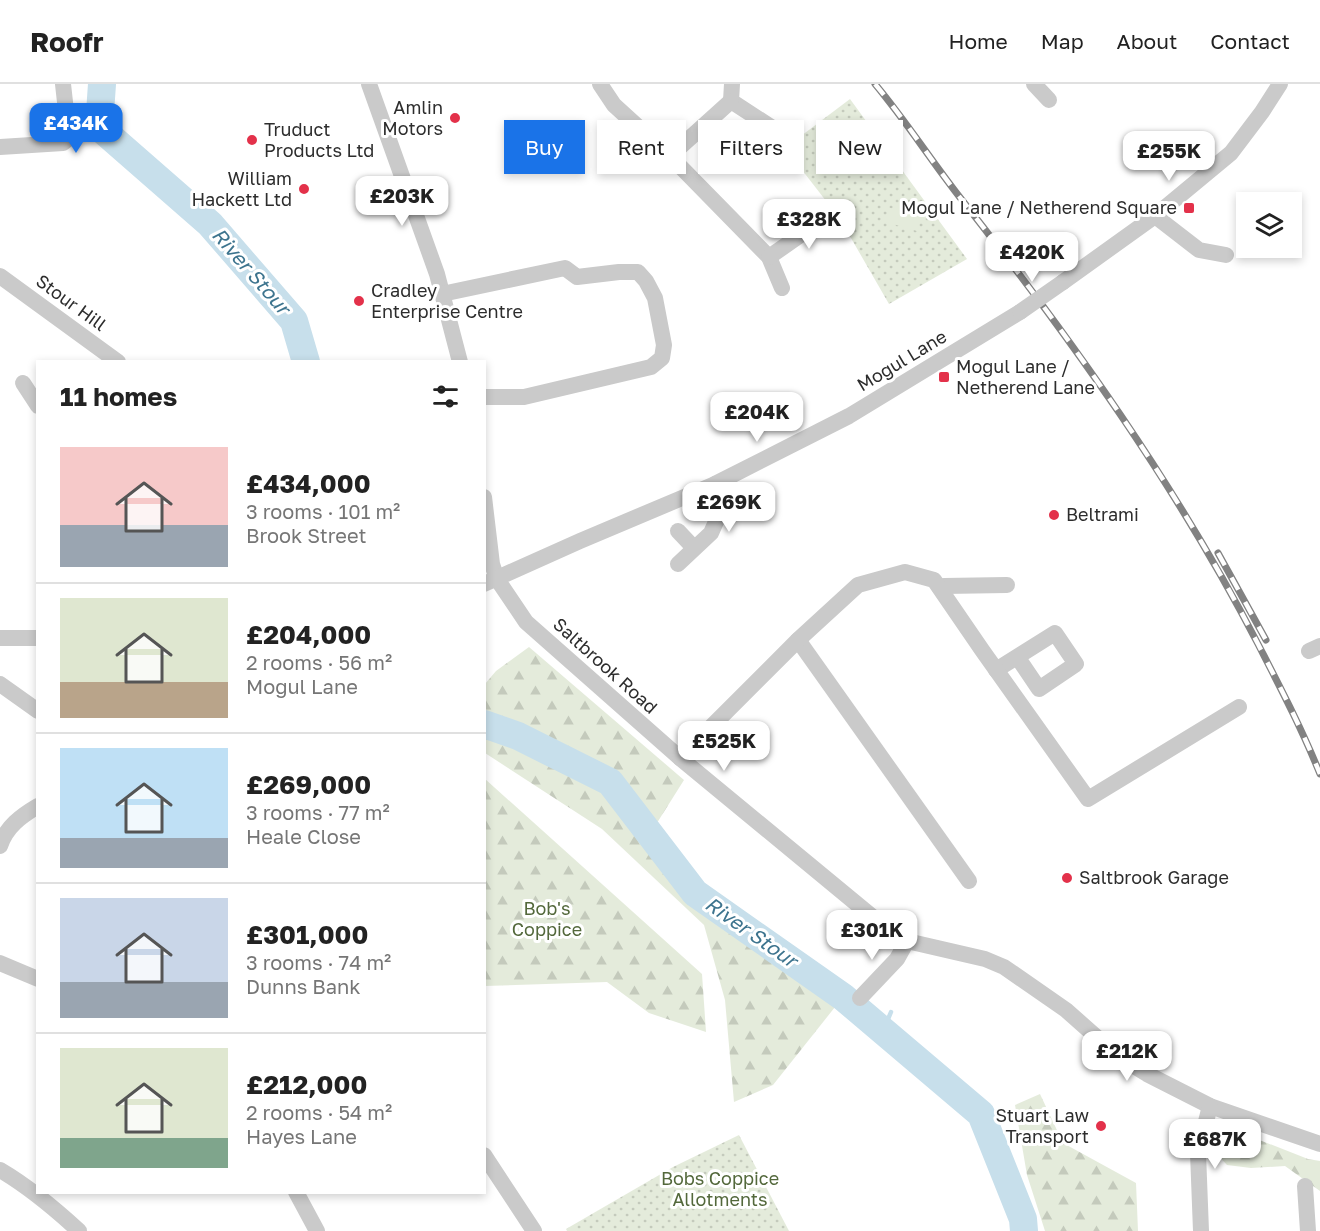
<!DOCTYPE html>
<html lang="en">
<head>
<meta charset="utf-8">
<style>
  :root { --surface:#fff; --page:#f6f6f6; --text:#222; --muted:#767676; --line:#e0e0e0; --accent:#1a73e8 }
  body { margin:0; font-family:"Golos Text",sans-serif; background:var(--page); color:var(--text); height:100vh; display:flex; flex-direction:column; font-size:22px; white-space:nowrap }
  * { box-sizing:border-box; margin:0 }
  p { font-size:20px; color:var(--muted) }
  .icon { flex:none; width:33px; height:33px; fill:none; stroke:currentColor; stroke-width:2; stroke-linecap:round; stroke-linejoin:round }
  .map { position:relative; flex:1; overflow:hidden }
  .side { position:absolute; left:36px; top:276px; width:450px; height:834px; display:flex; flex-direction:column; background:var(--surface); border-radius:0px; box-shadow:0 3px 9px #0003 }
  .side>* { flex:none }
  .banner { position:absolute; left:504px; top:36px; width:570px; height:54px; display:flex; gap:12px }
  .controls { position:absolute; left:1236px; top:108px; display:grid; gap:12px }
  .controls a { display:grid; place-items:center; width:66px; height:66px; border-radius:0px; background:var(--surface); box-shadow:0 3px 9px #0003; font-size:30px }
  .price { position:absolute; translate:-50% -51px; padding:0 14px; border-radius:12px; background:#fff; color:#222; font-size:20px; line-height:39px; filter:drop-shadow(0 2px 3px #0008) }
  .price::after { content:''; position:absolute; left:50%; top:36px; width:18px; height:14px; margin-left:-9px; background:inherit; clip-path:polygon(0 0,100% 0,50% 100%) }
  .price.active { background:var(--accent); color:#fff }
  ul { padding:0; list-style:none }
  li { display:flex; align-items:center; gap:18px; height:150px; padding:0 24px }
  li+li { border-top:2px solid var(--line) }
  li span { display:grid; place-items:center; flex:none; width:168px; height:120px; border-radius:0px; color:#555 }
  li>.icon { margin-inline-start:auto }
  span .icon { width:72px; height:72px; fill:#fffc; stroke-width:1 }
  li b { font-size:26px }
  h2 { display:flex; justify-content:space-between; align-items:center; height:72px; padding:0 24px; font-size:26px }
  .pill { padding:0 21px; border-radius:0px; background:var(--surface); box-shadow:0 3px 9px #0003; font-size:21px; line-height:54px }
  .pill.active { background:var(--accent); color:#fff }
  header { display:flex; align-items:center; gap:36px; box-sizing:border-box; height:84px; padding:0 30px; background:var(--surface); border-bottom:2px solid var(--line) }
  header strong { font-size:28px }
  nav { display:flex; gap:33px; margin-inline-start:auto; font-size:21px }
  .map>svg:first-child { display:block }
  .grass { fill:url(#grass-dots) }
  .forest { fill:url(#forest-firs) }
  .park { fill:#e4ebdb }
  .lines { fill:none; stroke-linecap:round; stroke-linejoin:round }
  .stream { stroke:#c7dfeb; stroke-width:4.5 }
  .river { stroke:#c7dfeb; stroke-width:28 }
  .minor { stroke:#cacaca; stroke-width:16 }
  .rail-casing { stroke:#828282; stroke-width:7 }
  .rail { stroke:#fff; stroke-width:4.5; stroke-dasharray:14; stroke-linecap:butt }
  .minor-bridge { stroke:#cacaca; stroke-width:16 }
  .poi-dot { fill:#e3314a; stroke:#fff; stroke-width:2 }
  .labels { text-anchor:middle; stroke-width:6; stroke-linejoin:round; paint-order:stroke }
  .poi-label { font-size:18px; fill:#2d2d2d; stroke:#fff; text-anchor:start }
  .street-label { font-size:18px; fill:#2d2d2d; stroke:#fff }
  .park-label { font-size:18px; fill:#53683b; stroke:#fff }
  .water-label { font-size:20px; font-style:italic; fill:#3d748e; stroke:#fff }
</style>
</head>
<body>
<header>
<strong>Roofr</strong>
<nav><a>Home</a><a>Map</a><a>About</a><a>Contact</a></nav>
</header>
<div class="map">
<svg width="1320" height="1147" viewBox="0 0 1320 1147">
  <defs>
    <pattern id="grass-dots" width="8" height="8" patternUnits="userSpaceOnUse" patternTransform="scale(1.5)"><rect width="8" height="8" fill="#e4ebdb"/><path d="M2 2h.1M6 6h.1" fill="none" stroke="#c4cabc" stroke-width="1.8" stroke-linecap="round"/></pattern>
    <pattern id="forest-firs" width="22" height="20" patternUnits="userSpaceOnUse" patternTransform="scale(1.5)"><rect width="22" height="20" fill="#e4ebdb"/><path d="M5 1l3.5 6h-7zM16 11l3.5 6h-7z" fill="#c4cabc"/></pattern>
  </defs>
  <rect width="100%" height="100%" fill="#fff"/>
  <!-- grass -->
  <g class="grass">
    <path d="M850 15 967 175 889 220 840 135 785 64Z"/>
    <path d="M739 1051 789 1147H567L566 1145 673 1083Z"/>
  </g>
  <!-- forest -->
  <g class="forest">
    <path d="M529 563 684 696 650 750 695 809 843 913 773 1001 734 1018 725 916 704 841 602 745 485 669V600L496 587Z"/>
    <path d="M484 694 702 890 706 948 649 929 607 898 485 902Z"/>
    <path d="M1040 1010 1063 1059 1136 1099 1138 1147H1045L1027 1091 1015 1021Z"/>
    <path d="M1234 1046 1308 1075 1320 1077V1107L1285 1082 1251 1084 1227 1081 1215 1068 1219 1050Z"/>
  </g>
  <!-- park -->
  <path class="park" d="M890 124 921 133 917 147 886 138Z"/>
  <g class="lines">
    <!-- stream -->
    <path class="stream" d="M883 947 891 928"/>
    <!-- river -->
    <g class="river">
      <path d="M102 0 99 43 210 140 294 237 306 278"/>
      <path d="M484 640 518 652 610 698 695 809 843 913 981 1030 1023 1135 1024 1147"/>
    </g>
    <!-- minor -->
    <g class="minor">
      <path d="M369 0 437 190 460 278"/>
      <path d="M600 0 614 21 670 72 769 173 782 204"/>
      <path d="M732 0 731 17 771 43"/>
      <path d="M1034 0 1049 16"/>
      <path d="M0 63 63 59 69 54 63 0"/>
      <path d="M670 72 731 17"/>
      <path d="M1155 132 1199 166 1226 171"/>
      <path d="M769 173 829 131"/>
      <path d="M0 192 118 278"/>
      <path d="M1063 198 1155 132 1231 69 1262 28 1280 0"/>
      <path d="M442 210 565 184 577 193 619 188H638L646 197 655 214 664 261 662 274 651 283 524 313H484"/>
      <path d="M23 299 38 322"/>
      <path d="M484 413 492 480 497 495 526 538 680 674 892 849 907 857 985 875 1004 883 1066 926 1119 973 1147 990 1210 1022 1320 1060"/>
      <path d="M678 447 694 464"/>
      <path d="M678 480 711 449 723 422 715 400"/>
      <path d="M484 500 580 457 715 400 849 332 1020 228"/>
      <path d="M940 504 944 502 1007 501"/>
      <path d="M0 554H38"/>
      <path d="M798 556 969 797"/>
      <path d="M1309 567 1320 562"/>
      <path d="M996 586 1055 549 1076 580 1039 605 1018 574"/>
      <path d="M0 600 38 627"/>
      <path d="M680 674 798 556 858 501 905 488 934 496 982 566 1088 715 1239 623"/>
      <path d="M0 762C6 743 21 732 38 722"/>
      <path d="M0 879 38 895"/>
      <path d="M860 914 897 875 907 857"/>
      <path d="M484 1071 534 1147"/>
      <path d="M0 1086C29 1103 54 1124 79 1147"/>
      <path d="M1305 1102 1308 1147"/>
      <path d="M296 1108 317 1147"/>
      <path d="M1201 1147 1198 1069 1210 1022"/>
    </g>
    <defs>
      <g id="rail">
        <path d="M875 0C906 37 932 78 962 116 1072 256 1176 401 1258 560 1280 603 1302 645 1320 690"/>
        <path d="M1218 469 1266 556"/>
      </g>
    </defs>
    <!-- rail casing -->
    <use href="#rail" class="rail-casing"/>
    <!-- rail -->
    <use href="#rail" class="rail"/>
    <!-- minor-bridge -->
    <path class="minor-bridge" d="M1020 228 1063 198"/>
  </g>
  <!-- markers -->
  <g class="poi-dot">
    <circle cx="455" cy="34" r="6"/>
    <circle cx="252" cy="56" r="6"/>
    <circle cx="304" cy="105" r="6"/>
    <rect x="1183" y="118" width="12" height="12" rx="3"/>
    <circle cx="359" cy="217" r="6"/>
    <rect x="938" y="287" width="12" height="12" rx="3"/>
    <circle cx="1054" cy="431" r="6"/>
    <circle cx="1067" cy="794" r="6"/>
    <circle cx="1101" cy="1042" r="6"/>
  </g>
  <g class="labels">
    <!-- poi labels -->
    <g class="poi-label">
      <text x="443" y="30" text-anchor="end">Amlin<tspan x="443" dy="21">Motors</tspan></text>
      <text x="264" y="52">Truduct<tspan x="264" dy="21">Products Ltd</tspan></text>
      <text x="292" y="101" text-anchor="end">William<tspan x="292" dy="21">Hackett Ltd</tspan></text>
      <text x="1177" y="130" text-anchor="end">Mogul Lane / Netherend Square</text>
      <text x="371" y="213">Cradley<tspan x="371" dy="21">Enterprise Centre</tspan></text>
      <text x="956" y="289">Mogul Lane /<tspan x="956" dy="21">Netherend Lane</tspan></text>
      <text x="1066" y="437">Beltrami</text>
      <text x="1079" y="800">Saltbrook Garage</text>
      <text x="1089" y="1038" text-anchor="end">Stuart Law<tspan x="1089" dy="21">Transport</tspan></text>
    </g>
    <!-- street labels -->
    <g class="street-label">
      <text transform="translate(71 219) rotate(36)" y="6">Stour Hill</text>
      <text transform="translate(902 277) rotate(-31)" y="6">Mogul Lane</text>
      <text transform="translate(605 582) rotate(42)" y="6">Saltbrook Road</text>
    </g>
    <!-- park labels -->
    <g class="park-label">
      <text x="547" y="831">Bob's<tspan x="547" dy="21">Coppice</tspan></text>
      <text x="720" y="1101">Bobs Coppice<tspan x="720" dy="21">Allotments</tspan></text>
    </g>
    <!-- water labels -->
    <g class="water-label">
      <text transform="translate(251 187) rotate(49)" y="7">River Stour</text>
      <text transform="translate(751 848) rotate(35)" y="7">River Stour</text>
    </g>
  </g>
</svg>
<div class="controls">
<a><svg class="icon" aria-label="layers" viewBox="0 0 24 24"><path d="M12 4l9 5-9 5-9-5zM3 14l9 5 9-5"/></svg></a>
</div>
<b class="price active" style="left:76px;top:70px">£434K</b>
<b class="price" style="left:1169px;top:98px">£255K</b>
<b class="price" style="left:402px;top:143px">£203K</b>
<b class="price" style="left:809px;top:166px">£328K</b>
<b class="price" style="left:1032px;top:199px">£420K</b>
<b class="price" style="left:757px;top:359px">£204K</b>
<b class="price" style="left:729px;top:449px">£269K</b>
<b class="price" style="left:724px;top:688px">£525K</b>
<b class="price" style="left:872px;top:877px">£301K</b>
<b class="price" style="left:1127px;top:998px">£212K</b>
<b class="price" style="left:1215px;top:1086px">£687K</b>
<div class="banner">
<a class="pill active">Buy</a>
<a class="pill">Rent</a>
<a class="pill">Filters</a>
<a class="pill">New</a>
</div>
<section class="side">
<h2>11 homes<svg class="icon" aria-label="filters" viewBox="0 0 24 24"><path d="M4 7h16M4 17h16"/><circle cx="9" cy="7" r="2"/><circle cx="15" cy="17" r="2"/></svg></h2>
<ul>
<li><span style="background:linear-gradient(#f6c9c9 65%,#9aa5b1 0)"><svg class="icon" aria-label="home" viewBox="0 0 24 24"><path d="M3 11l9-7 9 7M6 9v11h12V9"/></svg></span><div><b>£434,000</b><p>3 rooms · 101 m²</p><p>Brook Street</p></div></li>
<li><span style="background:linear-gradient(#dfe7d0 70%,#b9a48a 0)"><svg class="icon" aria-label="home" viewBox="0 0 24 24"><path d="M3 11l9-7 9 7M6 9v11h12V9"/></svg></span><div><b>£204,000</b><p>2 rooms · 56 m²</p><p>Mogul Lane</p></div></li>
<li><span style="background:linear-gradient(#bfe0f5 75%,#9aa5b1 0)"><svg class="icon" aria-label="home" viewBox="0 0 24 24"><path d="M3 11l9-7 9 7M6 9v11h12V9"/></svg></span><div><b>£269,000</b><p>3 rooms · 77 m²</p><p>Heale Close</p></div></li>
<li><span style="background:linear-gradient(#c9d6e8 70%,#9aa5b1 0)"><svg class="icon" aria-label="home" viewBox="0 0 24 24"><path d="M3 11l9-7 9 7M6 9v11h12V9"/></svg></span><div><b>£301,000</b><p>3 rooms · 74 m²</p><p>Dunns Bank</p></div></li>
<li><span style="background:linear-gradient(#dfe7d0 75%,#7fa58c 0)"><svg class="icon" aria-label="home" viewBox="0 0 24 24"><path d="M3 11l9-7 9 7M6 9v11h12V9"/></svg></span><div><b>£212,000</b><p>2 rooms · 54 m²</p><p>Hayes Lane</p></div></li>
</ul>
</section>
</div>
</body>
</html>
